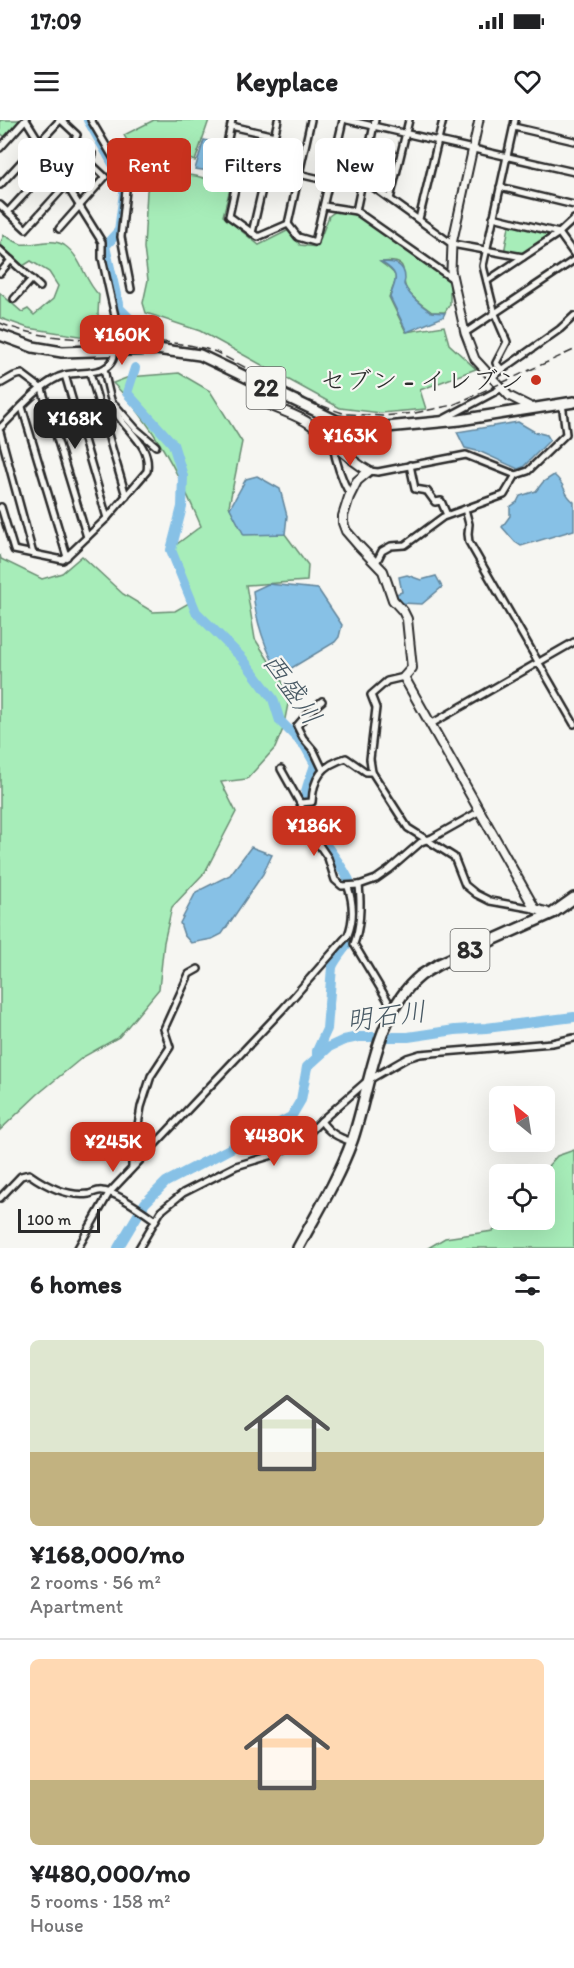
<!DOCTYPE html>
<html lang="en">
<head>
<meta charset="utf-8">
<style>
  :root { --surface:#fff; --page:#f6f6f6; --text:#202124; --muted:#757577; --line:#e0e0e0; --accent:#c8321e }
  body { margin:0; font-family:Itim,"Klee One",sans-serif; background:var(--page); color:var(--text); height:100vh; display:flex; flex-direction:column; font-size:22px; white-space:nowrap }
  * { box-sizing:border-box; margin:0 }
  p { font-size:20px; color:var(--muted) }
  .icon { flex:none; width:33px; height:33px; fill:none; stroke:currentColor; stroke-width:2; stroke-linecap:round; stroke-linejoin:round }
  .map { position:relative; height:1128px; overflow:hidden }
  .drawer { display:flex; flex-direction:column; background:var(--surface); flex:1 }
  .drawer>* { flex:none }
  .top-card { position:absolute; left:18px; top:18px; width:538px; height:54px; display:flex; gap:12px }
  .needle { width:39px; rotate:330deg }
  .buttons { position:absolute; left:489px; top:966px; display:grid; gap:12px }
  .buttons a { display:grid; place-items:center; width:66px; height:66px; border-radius:9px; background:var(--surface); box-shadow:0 6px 24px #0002; font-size:30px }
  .scale { position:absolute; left:18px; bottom:15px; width:82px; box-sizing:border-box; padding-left:6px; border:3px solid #2b2b2b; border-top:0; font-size:16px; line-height:21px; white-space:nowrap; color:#2b2b2b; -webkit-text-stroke:4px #f6f6f2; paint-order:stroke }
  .price { position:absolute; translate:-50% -51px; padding:0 14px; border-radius:12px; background:var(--accent); color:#fff; font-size:20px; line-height:39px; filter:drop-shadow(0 2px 3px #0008) }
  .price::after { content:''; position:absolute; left:50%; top:36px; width:18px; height:14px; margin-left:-9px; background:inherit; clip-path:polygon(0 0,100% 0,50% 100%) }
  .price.selected { background:#222; color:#fff }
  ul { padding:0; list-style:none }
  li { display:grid; align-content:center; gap:12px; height:318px; padding:0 30px }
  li+li { border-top:2px solid var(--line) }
  li span { display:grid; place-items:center; height:186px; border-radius:9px; color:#555 }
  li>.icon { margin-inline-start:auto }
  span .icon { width:108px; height:108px; fill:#fffc; stroke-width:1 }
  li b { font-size:26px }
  h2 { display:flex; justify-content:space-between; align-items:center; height:72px; padding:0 30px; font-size:26px }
  .tag { padding:0 21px; border-radius:9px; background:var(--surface); box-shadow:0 6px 24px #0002; font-size:21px; line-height:54px }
  .tag.selected { background:var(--accent); color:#fff }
  .status { display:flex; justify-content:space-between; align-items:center; height:42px; padding:0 30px; background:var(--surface); direction:ltr }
  .status svg { height:16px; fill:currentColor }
  header { display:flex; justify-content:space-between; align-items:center; height:78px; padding:0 30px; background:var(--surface); font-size:27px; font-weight:800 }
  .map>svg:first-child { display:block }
  .green { fill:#a7edb9; stroke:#698c72; stroke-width:1.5 }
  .water { fill:#87c1e6; stroke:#62859b; stroke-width:1.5 }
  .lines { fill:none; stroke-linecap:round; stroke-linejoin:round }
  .river { stroke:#87c1e6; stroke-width:10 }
  .minor-casing { stroke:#2b2b2b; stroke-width:10 }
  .tertiary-casing { stroke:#2b2b2b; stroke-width:11 }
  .secondary-casing { stroke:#2b2b2b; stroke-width:12 }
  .primary-casing { stroke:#2b2b2b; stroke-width:14 }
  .minor { stroke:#f6f6f2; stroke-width:5 }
  .tertiary { stroke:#f6f6f2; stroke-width:7 }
  .secondary { stroke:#f6f6f2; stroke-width:8 }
  .primary { stroke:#f6f6f2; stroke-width:9 }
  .rail { stroke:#2b2b2b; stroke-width:1.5; stroke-dasharray:9 4.5; stroke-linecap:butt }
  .poi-dot { fill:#c8321e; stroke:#f6f6f2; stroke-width:2 }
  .labels { text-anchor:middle; stroke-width:4.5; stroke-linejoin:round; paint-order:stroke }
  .shield { fill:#f6f6f2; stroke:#686867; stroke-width:1.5 }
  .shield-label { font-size:24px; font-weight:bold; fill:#2b2b2b }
  .poi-label { font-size:26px; fill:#2b2b2b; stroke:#f6f6f2; text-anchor:end }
  .water-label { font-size:27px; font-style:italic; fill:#475863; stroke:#f6f6f2 }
</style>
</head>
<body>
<div class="status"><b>17:09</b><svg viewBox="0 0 49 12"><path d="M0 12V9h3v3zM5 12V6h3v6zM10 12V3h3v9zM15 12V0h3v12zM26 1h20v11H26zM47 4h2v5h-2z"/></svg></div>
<header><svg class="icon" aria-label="menu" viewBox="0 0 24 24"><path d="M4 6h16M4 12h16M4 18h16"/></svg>Keyplace<svg class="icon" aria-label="heart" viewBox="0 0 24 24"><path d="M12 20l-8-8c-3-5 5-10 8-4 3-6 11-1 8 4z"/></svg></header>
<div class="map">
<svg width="574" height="1128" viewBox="0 0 574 1128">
  <rect width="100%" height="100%" fill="#f6f6f2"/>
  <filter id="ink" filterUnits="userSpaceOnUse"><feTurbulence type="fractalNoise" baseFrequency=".0167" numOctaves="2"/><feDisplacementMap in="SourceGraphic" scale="12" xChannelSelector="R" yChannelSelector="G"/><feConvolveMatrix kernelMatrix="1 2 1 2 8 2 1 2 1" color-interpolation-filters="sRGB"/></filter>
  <g filter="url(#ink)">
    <!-- green -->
    <g class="green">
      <path d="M0 0H25L8 19 0 13Z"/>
      <path d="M154 0H209L195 41 176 34 174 40 136 37 124 15Z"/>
      <path d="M164 52 196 56 231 65 223 96 259 125 289 110 300 125 317 127 329 96 336 91 356 95 450 161V184L445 192H432C423 186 413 179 407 170 398 156 415 138 380 142 400 156 398 155 389 177L406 212 444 206 449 224 476 249 420 270 426 289 381 293 340 288 200 211 146 193 143 183 148 160 144 128 147 71 151 60Z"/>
      <path d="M510 101 559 113 523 137 504 133Z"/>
      <path d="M4 115C9 118 16 122 21 124 35 126 51 117 64 125 82 137 84 161 99 175L98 195 104 200 112 198 117 199 122 218 80 216 28 208 0 198V173L22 192 28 189 34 195 53 179 58 166 49 152 31 141 23 146 0 124Z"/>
      <path d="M179 253 210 271 242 322 229 386 244 414H285L308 445 307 461 246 465 255 519 290 574 283 609 275 628 247 659 221 662 236 692 205 752 172 787 164 822 159 869 119 917 83 937 38 974 0 1010V435L1 439 42 459 62 453 82 436 123 474 153 492 175 491 189 483 173 427 201 406C179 354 153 303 113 263L129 257Z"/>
      <path d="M574 1030V1128H428L445 1118 493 1111 505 1100H544V1054H541L557 1036Z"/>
    </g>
    <!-- water -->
    <g class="water">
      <path d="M204 20 218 23 210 51 195 49Z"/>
      <path d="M381 142C394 142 405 143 405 159 404 165 403 163 406 168 411 178 422 186 431 192L445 193 443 197 407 212 390 177C397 157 400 154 381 142Z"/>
      <path d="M518 302 535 312 547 315 550 320 523 347 518 349 481 332 465 328 457 312Z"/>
      <path d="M554 355C568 367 561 372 574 382V410L521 426 515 422 502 407 510 396V387L517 382 520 376 536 371 543 362Z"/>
      <path d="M257 356 280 369 287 396 285 414 244 415 230 388 246 359Z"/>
      <path d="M407 455 421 460 436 456 442 467 422 484 401 483 396 474 402 472 399 457Z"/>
      <path d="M268 464 318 469 342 505 339 517 335 522 280 555C266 531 255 500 253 471Z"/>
      <path d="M251 727 272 735 263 754 222 814 212 819 191 823 184 815 180 803 196 772 230 755Z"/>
    </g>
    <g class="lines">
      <!-- river -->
      <g class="river">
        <path d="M88 0 125 65 119 111 105 126 119 188 140 209"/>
        <path d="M135 248 127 273 173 324 183 356 182 387 171 430 196 492 242 538 273 579 280 601 305 626 315 644C313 654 306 665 306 674 303 723 368 747 355 808 352 823 338 833 332 847L327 909 317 931V937"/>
        <path d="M118 1128 145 1083 166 1062 291 997 301 980 307 947 329 927 344 920 358 917H408L455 910 486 908 574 897"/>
      </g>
      <defs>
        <g id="minor">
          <path d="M26 0 102 122V138L115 196"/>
          <path d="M91 0 127 61"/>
          <path d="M232 0 224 37 329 61"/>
          <path d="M347 0 574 52"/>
          <path d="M231 6 275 16"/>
          <path d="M514 7 574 21"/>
          <path d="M0 28 25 0"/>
          <path d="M241 41 229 96 258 117 288 104 298 117 315 122 343 0"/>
          <path d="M362 59 452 124 523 137"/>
          <path d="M0 65 60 0"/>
          <path d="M500 67 574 85"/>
          <path d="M390 79 409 0"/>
          <path d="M0 85 26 109 93 35 75 19"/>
          <path d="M324 86 356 91 453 159"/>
          <path d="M356 91 375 0"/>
          <path d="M8 92 75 19 77 15 61 0"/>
          <path d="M493 97 559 113 574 134"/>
          <path d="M419 99 443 0"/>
          <path d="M288 104 311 0"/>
          <path d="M59 109 105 57 88 41"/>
          <path d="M252 113 278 0"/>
          <path d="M0 130 40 167"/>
          <path d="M0 153 11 140"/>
          <path d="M487 161 559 113 574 99"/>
          <path d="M131 169 121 117 127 61H145"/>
          <path d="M14 179 32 159"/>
          <path d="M465 213 574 140"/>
          <path d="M502 250 496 243 507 222 495 194 483 146 515 0"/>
          <path d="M90 253 126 376"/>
          <path d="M65 255 107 398"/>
          <path d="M492 257 560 209 574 196"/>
          <path d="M0 264 14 256 22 254 42 269 87 417"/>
          <path d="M115 285 136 309 156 326"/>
          <path d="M22 287 67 437"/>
          <path d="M442 300 502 268"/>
          <path d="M0 308C17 292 43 260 65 255 78 252 91 254 103 249 110 246 115 239 114 231"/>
          <path d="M0 312 33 434"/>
          <path d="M333 325C336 344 341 358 350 375"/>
          <path d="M410 345 415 369 427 371 435 382 441 381 447 395"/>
          <path d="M369 351 378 352 466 335 516 355 528 351 566 314 562 283"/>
          <path d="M0 388 1 387 14 430 63 440 107 398 147 351C151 325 129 314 117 294 110 284 107 262 104 249"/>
          <path d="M465 389 469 404 468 414 469 422 574 604"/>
          <path d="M376 443 382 431 391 426 405 425 443 397 504 375 516 355"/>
          <path d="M404 557 387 561 371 575 376 588 370 639 372 652 408 708 454 737 465 765 476 774 490 781 535 789"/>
          <path d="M322 581 309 592 297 606 303 618 314 631 323 650"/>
          <path d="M431 604 574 522"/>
          <path d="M281 649 300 683 309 710 328 738 335 760 342 766 359 765 376 759 390 749 421 722 432 718 480 691"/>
          <path d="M300 683 312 682C313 658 322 645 346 638L366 652H372"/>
          <path d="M359 765C361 785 361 805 354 824L394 891"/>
          <path d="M321 1001C329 1013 338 1017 352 1022"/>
          <path d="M132 1048V1040L141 987 151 956 170 927 164 909 189 854 198 849"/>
          <path d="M0 1078 21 1056 29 1054C46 1066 67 1077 89 1074 93 1073 98 1070 102 1071 115 1071 144 1092 155 1100"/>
          <path d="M78 1128 109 1073 282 890 348 815C354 800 353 782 348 767"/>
          <path d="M139 1128 161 1091 183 1073 236 1046 276 1034 305 1017 321 1001 367 961 407 938 420 934 552 923 574 918"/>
        </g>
        <path id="tertiary" d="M479 0 452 124 451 150 465 213 475 239 509 276 533 288"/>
        <path id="secondary" d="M264 271 268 284C281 291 298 295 310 304 331 318 345 338 369 351L357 361 349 377 343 396V403L346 411 359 426 383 451 393 480 403 491 407 499 412 548 404 557 535 789 546 792"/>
        <g id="primary">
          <path d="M0 215 33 227 62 232 156 229 200 235 337 301 376 308 460 300 574 282"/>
          <path d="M298 1128C317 1093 338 1059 352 1021 370 970 375 893 420 856 425 852 433 848 439 844L553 793 574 778"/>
        </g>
      </defs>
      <!-- minor casing -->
      <use href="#minor" class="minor-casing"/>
      <!-- tertiary casing -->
      <use href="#tertiary" class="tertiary-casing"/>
      <!-- secondary casing -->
      <use href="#secondary" class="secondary-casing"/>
      <!-- primary casing -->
      <use href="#primary" class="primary-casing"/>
      <!-- minor -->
      <use href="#minor" class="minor"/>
      <!-- tertiary -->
      <use href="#tertiary" class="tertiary"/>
      <!-- secondary -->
      <use href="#secondary" class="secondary"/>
      <!-- primary -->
      <use href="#primary" class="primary"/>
      <!-- rail -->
      <path class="rail" d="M0 203C71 232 146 209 216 232L303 278 328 288 346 294 382 296 415 293 453 285 574 230"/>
    </g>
  </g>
  <!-- markers -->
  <circle class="poi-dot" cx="536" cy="260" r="6"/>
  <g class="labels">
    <!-- shield labels -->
    <g class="shield">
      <rect x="246.5" y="247" width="39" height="42" rx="4.5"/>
      <rect x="450.5" y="809" width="39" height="42" rx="4.5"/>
    </g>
    <g class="shield-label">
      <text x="266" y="276">22</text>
      <text x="470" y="838">83</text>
    </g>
    <!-- poi labels -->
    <g class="poi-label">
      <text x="524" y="269">セブン - イレブン</text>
    </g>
    <!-- water labels -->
    <g class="water-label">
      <text transform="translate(292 569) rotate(55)" y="9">西盛川</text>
      <text transform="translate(386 896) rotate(-7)" y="9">明石川</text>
    </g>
  </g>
</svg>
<div class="buttons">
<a><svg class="needle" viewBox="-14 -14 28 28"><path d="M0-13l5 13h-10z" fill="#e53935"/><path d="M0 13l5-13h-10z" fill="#757577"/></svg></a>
<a><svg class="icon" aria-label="locate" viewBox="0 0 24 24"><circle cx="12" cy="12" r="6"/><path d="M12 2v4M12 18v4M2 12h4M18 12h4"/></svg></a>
</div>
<div class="scale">100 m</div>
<b class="price" style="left:122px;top:246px">¥160K</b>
<b class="price selected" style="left:75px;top:330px">¥168K</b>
<b class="price" style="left:350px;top:347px">¥163K</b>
<b class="price" style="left:314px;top:737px">¥186K</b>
<b class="price" style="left:274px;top:1047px">¥480K</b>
<b class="price" style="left:113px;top:1053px">¥245K</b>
<div class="top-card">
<a class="tag">Buy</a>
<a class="tag selected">Rent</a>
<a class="tag">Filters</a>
<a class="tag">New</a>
</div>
</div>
<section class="drawer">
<h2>6 homes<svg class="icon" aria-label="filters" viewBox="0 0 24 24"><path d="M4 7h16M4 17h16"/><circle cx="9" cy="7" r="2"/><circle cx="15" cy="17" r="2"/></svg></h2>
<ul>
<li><span style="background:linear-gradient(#dfe7d0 60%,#c2b280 0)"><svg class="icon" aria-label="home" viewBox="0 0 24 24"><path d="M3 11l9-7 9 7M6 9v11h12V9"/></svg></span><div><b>¥168,000/mo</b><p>2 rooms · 56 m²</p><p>Apartment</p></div></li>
<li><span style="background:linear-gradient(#ffd9b3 65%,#c2b280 0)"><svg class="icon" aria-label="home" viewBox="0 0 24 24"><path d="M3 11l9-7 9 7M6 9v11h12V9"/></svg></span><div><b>¥480,000/mo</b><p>5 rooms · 158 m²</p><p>House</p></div></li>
</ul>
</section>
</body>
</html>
